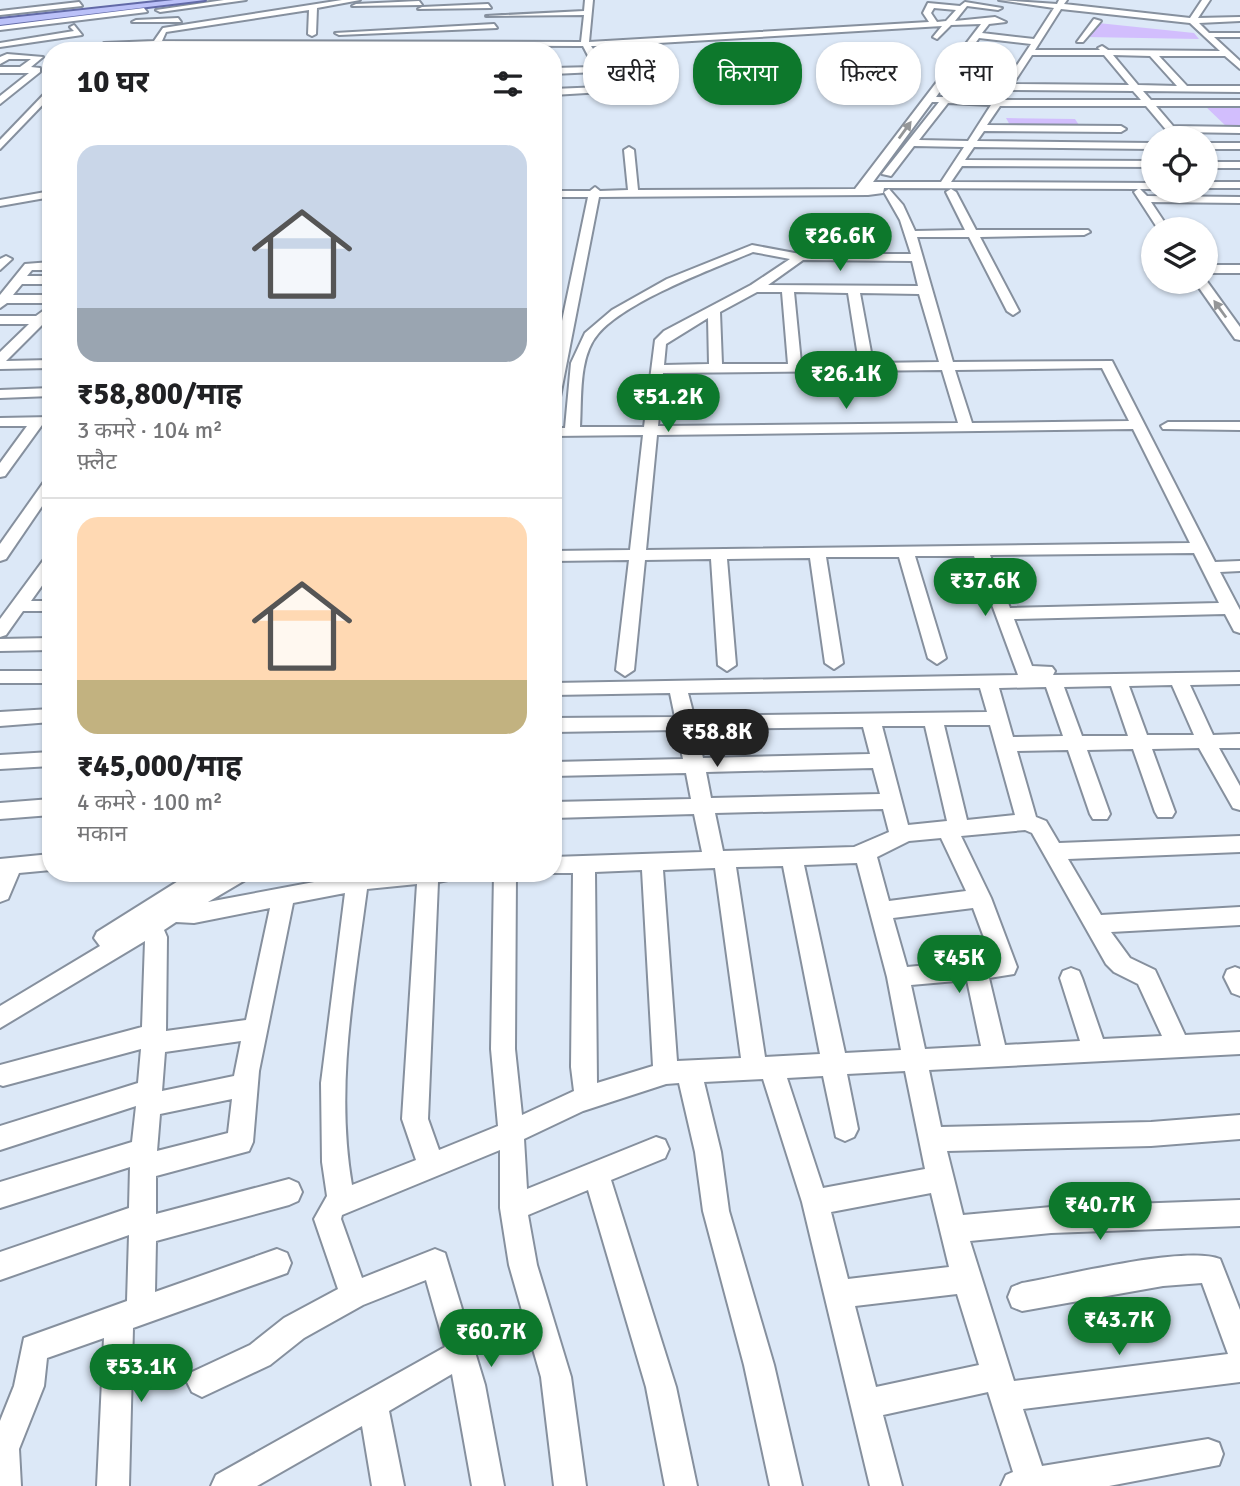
<!DOCTYPE html>
<html lang="hi">
<head>
<meta charset="utf-8">
<style>
  :root { --surface:#fff; --page:#f2f2f2; --text:#202124; --muted:#757577; --line:#e0e0e0; --accent:#0d782c }
  body { margin:0; font-family:Signika,"Noto Sans Devanagari",sans-serif; background:var(--page); color:var(--text); height:100vh; display:flex; flex-direction:column; font-size:26px; white-space:nowrap }
  * { box-sizing:border-box; margin:0 }
  p { font-size:23px; color:var(--muted) }
  .icon { flex:none; width:38px; height:38px; fill:none; stroke:currentColor; stroke-width:2; stroke-linecap:round; stroke-linejoin:round }
  .map { position:relative; flex:1; overflow:hidden }
  .details { position:absolute; left:42px; top:42px; width:520px; height:840px; display:flex; flex-direction:column; background:var(--surface); border-radius:28px; box-shadow:0 2px 5px #0004 }
  .details>* { flex:none }
  .top-card { position:absolute; left:583px; top:42px; width:551px; height:63px; display:flex; gap:14px }
  .buttons { position:absolute; left:1141px; top:126px; display:grid; gap:14px }
  .buttons a { display:grid; place-items:center; width:77px; height:77px; border-radius:50%; background:var(--surface); box-shadow:0 2px 5px #0004; font-size:35px }
  .price { position:absolute; translate:-50% -60px; padding:0 16px; border-radius:24px; background:var(--accent); color:#fff; font-size:23px; line-height:46px; filter:drop-shadow(0 2px 4px #0008) }
  .price::after { content:''; position:absolute; left:50%; top:42px; width:21px; height:16px; margin-left:-10px; background:inherit; clip-path:polygon(0 0,100% 0,50% 100%) }
  .price.on { background:#222; color:#fff }
  ul { padding:0; list-style:none }
  li { display:grid; align-content:center; gap:14px; height:371px; padding:0 35px }
  li+li { border-top:2px solid var(--line) }
  li span { display:grid; place-items:center; height:217px; border-radius:21px; color:#555 }
  li>.icon { margin-inline-start:auto }
  span .icon { width:126px; height:126px; fill:#fffc; stroke-width:1 }
  li b { font-size:30px }
  h2 { display:flex; justify-content:space-between; align-items:center; height:84px; padding:0 35px; font-size:30px }
  .tag { padding:0 24px; border-radius:28px; background:var(--surface); box-shadow:0 2px 5px #0004; font-size:24px; line-height:63px }
  .tag.on { background:var(--accent); color:#fff }
  .map>svg:first-child { display:block }
  .green { fill:#d2befd }
  .lines { fill:none; stroke-linecap:round; stroke-linejoin:round }
  .minor-casing { stroke:#86909e; stroke-width:4 }
  .major-casing { stroke:#626aa7; stroke-width:4 }
  .minor { fill:#fff; fill-rule:evenodd }
  .major { fill:#bbc1f8; fill-rule:evenodd }
  .oneway { fill:#949698 }
</style>
</head>
<body>
<div class="map">
<svg width="1240" height="1486" viewBox="0 0 1240 1486">
  <rect width="100%" height="100%" fill="#dce8f7"/>
  <!-- green -->
  <g class="green">
    <path d="M1098 23 1194 33 1199 39 1086 37Z"/>
    <path d="M1203 104H1240V128H1228Z"/>
    <path d="M1006 118 1075 119 1081 128 1011 127Z"/>
  </g>
  <g class="lines">
    <defs>
      <g id="minor">
        <path d="M224 0H246L160 12 156 10Z"/>
        <path d="M342 0H360L317 8 316 34 312 36 308 34 309 10 166 32 162 41 581 42 584 15 486 16 584 11 585 0H593L589 42 929 22 923 13 928 3 960 6 965 2 1002 8 998 10 967 6 955 21 995 17 1006 22 989 24 982 33 1034 39 1054 8 999 0 1057 4 1059 0H1067L1064 4 1190 18 1202 0H1210L1198 18 1240 17V21L1199 23 1209 33H1240V37H1214L1240 61V69L1225 56H1159L1187 86H1240V92L1143 91 1151 100H1240V106H1156L1173 126 1240 127V133L1178 132 1183 138H1173L1146 106H1000L987 125 1121 126 1126 129 1121 132 984 131 977 141 1153 143V149L974 147 965 160 1153 161V167L962 166 951 182 1153 183V189H1140L1147 196 1240 197V203L1151 202 1169 229H1158L1134 192 1138 189 884 188 883 193 868 195 599 197 560 397 553 401V364L588 197H553V191H590L595 187 600 191 628 190 624 150 629 147 634 150 638 190 855 189 981 24 951 25 937 39 933 37 942 26 624 45 635 65 631 68 616 46H591L600 59 613 96 639 98 636 103 606 100 603 92 553 95V89L601 87 596 72 553 74V68L594 67 583 46 108 45 104 43 154 41 163 28ZM934 8 956 10 946 21 937 22 931 13ZM1061 9 1190 23 1220 51 1108 50 1102 46 1098 48 1100 50H1035ZM979 38 1031 44 994 100 952 97 955 93 951 90 943 97H936ZM1032 55H1104L1129 85 1013 84ZM1113 55 1150 56 1177 86 1138 85ZM1010 90 1133 91 1141 100H1003ZM932 102H939L882 174 891 176 914 146 964 147 941 182H873ZM948 103 991 105 968 141 919 140Z"/>
        <path d="M419 1 422 5 352 6 356 4Z"/>
        <path d="M79 2 82 6 0 15V11Z"/>
        <path d="M488 4 491 8 418 9 422 7Z"/>
        <path d="M144 8 147 12 0 30V26Z"/>
        <path d="M178 18 181 22H132L136 20Z"/>
        <path d="M1094 19 1101 21 1083 42H1077Z"/>
        <path d="M494 24 497 28 339 35 335 33Z"/>
        <path d="M74 25 82 35 0 47V43L74 31 70 27Z"/>
        <path d="M7 54 43 57 31 67 40 68V72L0 104V96L29 73H0V67H20L31 59H9L0 64V57Z"/>
        <path d="M51 87V96L0 149V140Z"/>
        <rect x="1206" y="143" width="34" height="6"/>
        <rect x="1206" y="162" width="34" height="6"/>
        <rect x="1206" y="182" width="34" height="6"/>
        <path d="M889 189 903 205 915 231 965 230 946 192 951 189 956 192 976 230H1088L1090 232 1084 235 980 237 1019 311 1013 315 1007 311 969 237H917L953 362 1112 361 1215 562 1240 561V571L1220 572 1240 610V633L1234 631 1225 614 1014 619 1032 666 1052 667 1055 671 1053 675 1240 672V684L1190 685 1213 735 1240 734V748H1219L1240 786V810L1233 808 1199 748 1152 749 1175 812 1172 817H1158L1155 812 1133 749 1087 750 1110 814 1107 819H1093L1090 814 1068 750 1017 751 1036 817 1046 821 1059 843 1240 836V852L1068 859 1101 915 1240 907V925L1111 932 1130 958 1155 970 1185 1035 1240 1032V1054L929 1070 941 1127 1151 1122 1240 1115V1139L1151 1146 947 1151 963 1215 1051 1207 1240 1200V1226L1051 1233 970 1241 1014 1381 1228 1354 1202 1283 1163 1286 1022 1311 1012 1307 1008 1297 1012 1287 1022 1283C1064 1276 1185 1245 1220 1259L1240 1310V1382L1023 1409 1042 1466 1208 1439 1219 1443 1223 1454 1219 1465 1109 1486H1001L1006 1475 1013 1472 988 1392 883 1415 902 1486H870L802 1202 763 1079 704 1082 721 1152 729 1211 774 1365 802 1486H770L744 1365 703 1211 695 1152 679 1083 666 1084 583 1111 524 1139 527 1189 656 1137 665 1140 669 1149 665 1158 611 1180 676 1387 697 1486H665L646 1387 588 1190 528 1215 537 1265 571 1377 586 1486H554L541 1377 509 1265 500 1208V1150L342 1215 341 1219 362 1278 435 1249 445 1253 485 1385 504 1486H472L452 1374 389 1411 404 1486H372L362 1426 257 1486H211L216 1475 445 1347 426 1280 363 1305 304 1338 270 1365 202 1397 192 1392 187 1382 192 1372 250 1345 284 1318 338 1289 314 1219 327 1196 322 1162 321 1083 345 893 293 903 259 1071 253 1142 249 1151 156 1176V1214L289 1179 298 1183 302 1192 298 1201 289 1205 156 1241 155 1292 277 1249 287 1253 291 1263 287 1273 133 1328 129 1486H97L104 1338 47 1358 44 1386 19 1449 21 1486H0V1421L14 1386 24 1338 127 1301 129 1235 0 1280V1252L129 1208 130 1167 0 1208V1182L132 1142 136 1106 0 1150V1126L138 1083 141 1049 3 1086 0 1085V1065L142 1027 145 941 0 1028V1006L100 946 94 938 97 932 191 873H250L247 879 208 902 357 874 456 873 453 879 438 882 428 1119 439 1150 498 1126 491 1049 494 873H516L515 1049 522 1115 574 1091 571 1067 573 873H553V857L702 852 694 814 553 818V802L691 799 686 773 553 776 554 762 683 759 677 730 553 732V718L675 717 670 693 553 695V683L1018 675 974 556H915L946 658 937 664 928 658 899 557H826L843 663 834 669 825 663 810 558 727 559 736 665 727 671 718 665 711 559 645 560 634 670 625 676 616 670 629 560 553 561V551L630 550 643 435 553 436V428H565L571 363 585 333 612 310 667 279 752 245 800 254H911L900 220 884 192ZM753 252 790 259 751 285 664 331 655 340 644 427H580C582 399 578 357 598 334 626 301 712 269 753 252ZM803 260 912 261 918 286 768 285ZM757 292H782L788 364H722L720 312ZM794 292 848 293 859 363H801ZM860 293 919 294 939 362 873 363ZM708 318 709 364 664 365 666 344ZM1102 368 1129 421 972 423 955 370ZM942 370 958 423 658 426 663 373ZM1133 429 1190 543 646 550 657 435ZM1194 553 1219 603 1010 608 990 555ZM1172 685 1194 735H1147L1129 686ZM1111 686 1128 736H1082L1064 687ZM1046 687 1063 736 1013 737 999 688ZM980 688 987 712 694 716 688 693ZM944 725H990L1015 815 967 820ZM882 726H925L947 821 908 825ZM863 727 870 754 703 758 696 729ZM873 768 880 794 711 798 706 772ZM883 809 889 832 854 847 723 851 715 813ZM1025 830 1032 833 1106 964 1114 972 1138 984 1162 1036 1103 1039 1082 978 1079 971 1071 968 1063 971 1060 978 1080 1041 1005 1045 989 978 1014 974 1017 967 991 898 961 836ZM941 838 966 891 889 901 877 857 909 841ZM857 863 887 977 901 1050 845 1053 804 865ZM783 866 820 1054 765 1057 736 867ZM715 868 741 1058 677 1061 663 870ZM642 870 653 1066 597 1083 595 872ZM417 884 402 1119 416 1160 352 1185C335 1087 354 988 367 889ZM270 908 246 1020 166 1031 167 937 164 930 176 922 194 923ZM973 908 992 959 907 967 893 918ZM967 980 981 1046 925 1049 911 985ZM241 1041 234 1076 162 1091 165 1052ZM905 1071 925 1169 823 1188 787 1078 823 1076 836 1137 845 1141 854 1137 858 1129 847 1074ZM232 1099 228 1133 157 1151 160 1114ZM931 1193 949 1267 848 1279 831 1212ZM957 1294 979 1365 876 1387 855 1306Z"/>
        <path d="M51 191V197L0 206V200Z"/>
        <path d="M6 256 12 259 0 270V259Z"/>
        <path d="M51 262V270H32L27 276H51V284H22L13 295H51V303H7L0 308V295L25 264Z"/>
        <rect x="1206" y="265" width="34" height="8"/>
        <path d="M1206 280 1240 327V340L1235 339 1195 282Z"/>
        <path d="M51 305V316L6 361 51 360V368L0 369V352L29 324H0V316H36Z"/>
        <path d="M51 388V396L0 398V390Z"/>
        <path d="M51 417V425H42L5 476 0 477V463L27 426H0V418Z"/>
        <path d="M1168 422H1240V430L1163 429 1161 426Z"/>
        <path d="M51 478V493L6 559 0 561V544L46 479Z"/>
        <path d="M51 556V573L31 601H51V611H23L6 635 0 637V619L45 558Z"/>
        <path d="M51 638V650L0 651V639Z"/>
        <rect x="0" y="671" width="51" height="12"/>
        <path d="M51 709V722L0 726V712Z"/>
        <path d="M51 752V766L0 769V755Z"/>
        <path d="M51 799V815L0 819V803Z"/>
        <path d="M51 854V870L19 873 8 899 0 902V859Z"/>
        <path d="M1235 967 1240 969V996L1232 993 1224 977 1227 970Z"/>
      </g>
      <path id="major" d="M174 0H205L0 25V19Z"/>
    </defs>
    <!-- minor casing -->
    <use href="#minor" class="minor-casing"/>
    <!-- major casing -->
    <use href="#major" class="major-casing"/>
    <!-- minor -->
    <use href="#minor" class="minor"/>
    <!-- major -->
    <use href="#major" class="major"/>
  </g>
  <!-- one-way arrows -->
  <defs><path id="oneway-solid" d="M-6-.8H1V-3.2L6.5 0L1 3.2V.8H-6Z" transform="scale(1.75)"/></defs>
  <g class="oneway">
    <use href="#oneway-solid" transform="translate(905 130) rotate(-54)"/>
    <use href="#oneway-solid" transform="translate(1220 309) rotate(-126)"/>
  </g>
</svg>
<div class="buttons">
<a><svg class="icon" aria-label="locate" viewBox="0 0 24 24"><circle cx="12" cy="12" r="6"/><path d="M12 2v4M12 18v4M2 12h4M18 12h4"/></svg></a>
<a><svg class="icon" aria-label="layers" viewBox="0 0 24 24"><path d="M12 4l9 5-9 5-9-5zM3 14l9 5 9-5"/></svg></a>
</div>
<b class="price" style="left:840px;top:273px">₹26.6K</b>
<b class="price" style="left:846px;top:411px">₹26.1K</b>
<b class="price" style="left:668px;top:434px">₹51.2K</b>
<b class="price" style="left:985px;top:618px">₹37.6K</b>
<b class="price on" style="left:717px;top:769px">₹58.8K</b>
<b class="price" style="left:959px;top:995px">₹45K</b>
<b class="price" style="left:1100px;top:1242px">₹40.7K</b>
<b class="price" style="left:1119px;top:1357px">₹43.7K</b>
<b class="price" style="left:491px;top:1369px">₹60.7K</b>
<b class="price" style="left:141px;top:1404px">₹53.1K</b>
<div class="top-card">
<a class="tag">खरीदें</a>
<a class="tag on">किराया</a>
<a class="tag">फ़िल्टर</a>
<a class="tag">नया</a>
</div>
<section class="details">
<h2>10 घर<svg class="icon" aria-label="filters" viewBox="0 0 24 24"><path d="M4 7h16M4 17h16"/><circle cx="9" cy="7" r="2"/><circle cx="15" cy="17" r="2"/></svg></h2>
<ul>
<li><span style="background:linear-gradient(#c9d6e8 75%,#9aa5b1 0)"><svg class="icon" aria-label="home" viewBox="0 0 24 24"><path d="M3 11l9-7 9 7M6 9v11h12V9"/></svg></span><div><b>₹58,800/माह</b><p>3 कमरे · 104 m²</p><p>फ़्लैट</p></div></li>
<li><span style="background:linear-gradient(#ffd9b3 75%,#c2b280 0)"><svg class="icon" aria-label="home" viewBox="0 0 24 24"><path d="M3 11l9-7 9 7M6 9v11h12V9"/></svg></span><div><b>₹45,000/माह</b><p>4 कमरे · 100 m²</p><p>मकान</p></div></li>
</ul>
</section>
</div>
</body>
</html>
